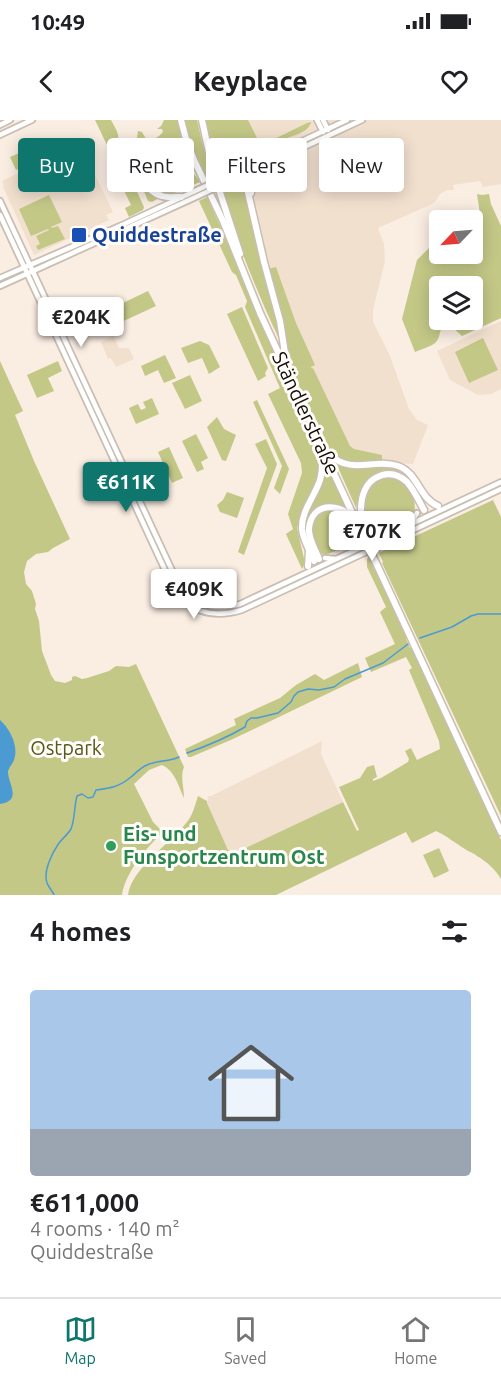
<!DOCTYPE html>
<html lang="en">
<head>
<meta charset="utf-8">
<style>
  :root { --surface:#fff; --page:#f6f6f6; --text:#202124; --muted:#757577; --line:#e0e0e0; --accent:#0f766e }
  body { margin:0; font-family:Ubuntu,sans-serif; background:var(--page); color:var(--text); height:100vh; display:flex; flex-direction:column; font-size:22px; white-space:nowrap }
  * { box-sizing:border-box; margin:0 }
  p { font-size:20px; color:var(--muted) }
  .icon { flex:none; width:33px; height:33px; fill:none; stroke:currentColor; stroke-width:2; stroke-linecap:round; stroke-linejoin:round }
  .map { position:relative; height:775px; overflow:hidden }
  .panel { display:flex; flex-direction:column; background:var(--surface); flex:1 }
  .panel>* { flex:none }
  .top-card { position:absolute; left:18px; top:18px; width:465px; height:54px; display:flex; gap:12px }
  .needle { width:39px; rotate:245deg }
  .fabs { position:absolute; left:429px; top:90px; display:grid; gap:12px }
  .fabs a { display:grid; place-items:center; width:54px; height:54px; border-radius:6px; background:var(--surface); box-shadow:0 3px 15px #0003; font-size:30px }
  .price { position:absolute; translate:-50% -51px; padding:0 14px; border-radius:6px; background:#fff; color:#222; font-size:20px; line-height:39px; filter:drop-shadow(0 2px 3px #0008) }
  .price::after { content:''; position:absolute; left:50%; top:36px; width:18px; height:14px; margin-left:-9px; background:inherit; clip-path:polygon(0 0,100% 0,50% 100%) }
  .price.selected { background:var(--accent); color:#fff }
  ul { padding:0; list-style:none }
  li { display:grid; align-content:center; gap:12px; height:318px; padding:0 30px }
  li+li { border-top:2px solid var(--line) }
  li span { display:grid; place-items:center; height:186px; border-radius:6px; color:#555 }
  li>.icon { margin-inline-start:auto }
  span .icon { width:108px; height:108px; fill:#fffc; stroke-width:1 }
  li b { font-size:26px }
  h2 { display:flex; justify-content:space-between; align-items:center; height:72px; padding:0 30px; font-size:26px }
  .chip { padding:0 21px; border-radius:6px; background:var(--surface); box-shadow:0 3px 15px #0003; font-size:21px; line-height:54px }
  .chip.selected { background:var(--accent); color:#fff }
  .status { display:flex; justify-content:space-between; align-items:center; height:42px; padding:0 30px; background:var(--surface); direction:ltr }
  .status svg { height:16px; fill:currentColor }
  header { display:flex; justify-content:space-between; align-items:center; height:78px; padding:0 30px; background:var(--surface); font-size:27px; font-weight:600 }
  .menu { display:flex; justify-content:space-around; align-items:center; height:84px; border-top:2px solid var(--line); background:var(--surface); font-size:16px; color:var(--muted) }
  .menu a { display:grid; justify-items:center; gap:3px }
  .menu .selected { color:var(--accent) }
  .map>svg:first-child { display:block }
  .built { fill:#f2e0cf }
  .green { fill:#c3c887; fill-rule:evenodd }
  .water { fill:#4b9bd2 }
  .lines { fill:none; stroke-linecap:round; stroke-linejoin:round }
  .stream { stroke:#4b9bd2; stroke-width:1.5 }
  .secondary-casing { stroke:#cabeb3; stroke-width:8 }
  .highway-casing { stroke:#cabeb3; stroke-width:9 }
  .secondary { stroke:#fff; stroke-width:4.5 }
  .highway { stroke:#fff; stroke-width:6 }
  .secondary-bridge-casing { stroke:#cabeb3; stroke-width:8; stroke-linecap:butt }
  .highway-bridge-casing { stroke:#cabeb3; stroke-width:9; stroke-linecap:butt }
  .secondary-bridge { stroke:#fff; stroke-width:4.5 }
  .highway-bridge { stroke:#fff; stroke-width:6 }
  .transit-dot { fill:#1a4fb4; stroke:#fffcfa; stroke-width:2 }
  .leisure-dot { fill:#2e9e5b; stroke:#fffcfa; stroke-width:2 }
  .labels { text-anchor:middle; stroke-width:6; stroke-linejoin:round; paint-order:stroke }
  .transit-label { font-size:20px; font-weight:bold; fill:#164399; stroke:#fffcfa; text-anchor:start }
  .street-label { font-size:20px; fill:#120e0a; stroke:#fffcfa }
  .park-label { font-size:20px; fill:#565918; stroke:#fffcfa }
  .leisure-label { font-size:20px; font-weight:bold; fill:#27864d; stroke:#fffcfa; text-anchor:start }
</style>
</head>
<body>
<div class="status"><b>10:49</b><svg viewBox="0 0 49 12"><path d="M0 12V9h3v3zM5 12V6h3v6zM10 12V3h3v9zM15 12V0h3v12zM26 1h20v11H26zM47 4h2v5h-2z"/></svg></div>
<header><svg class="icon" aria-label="back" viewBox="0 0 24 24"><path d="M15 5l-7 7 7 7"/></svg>Keyplace<svg class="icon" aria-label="heart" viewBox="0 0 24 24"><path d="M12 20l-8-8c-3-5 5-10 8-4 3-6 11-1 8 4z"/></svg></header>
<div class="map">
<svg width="501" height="775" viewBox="0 0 501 775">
  <rect width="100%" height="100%" fill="#faede2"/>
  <!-- built -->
  <g class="built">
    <path d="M239 0H501V64L483 67 480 61 453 65 454 70H447L441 73 435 82 430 85 378 108 384 124 385 141 373 190V202L390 236 409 289 417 300 428 305 413 344 382 342 346 343 266 142 252 80 253 65 262 53Z"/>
    <path d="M83 30 113 92 106 95 109 100 34 135 3 67 4 66 2 61 47 39 51 45Z"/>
    <path d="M501 201V269L491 274 478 275 450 260 437 231Z"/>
    <path d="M113 216 119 228H129L134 239 116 247 111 238 108 239 101 222Z"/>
    <path d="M216 453 229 480 215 482 203 478 195 461 204 457 205 460 208 459V457Z"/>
    <path d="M322 621 321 634 343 682 235 733 228 730 207 683 208 676H211Z"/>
  </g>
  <!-- green -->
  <g class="green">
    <path d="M95 0H111C115 8 123 18 115 25L123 42 121 43 123 46 118 48Z"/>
    <path d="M164 0H179L182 25C175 27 167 25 159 28 133 36 142 66 159 78L152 82 148 81 123 22 127 21 132 32C139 32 141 31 143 25L141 20 137 18 138 11 142 12 148 22 159 16 163 12 162 9H157L161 6Z"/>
    <path d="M183 0H197L204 30 218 85 192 30Z"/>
    <path d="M204 0H248L258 20 261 21 264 24 307 3 311 2V3C306 15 292 14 282 21 273 28 263 36 251 34L249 38 228 49 233 64 241 61 244 63 278 197 279 213 278 217C260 178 244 139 230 100 219 67 212 34 204 0Z"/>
    <path d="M38 25 43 37 16 50 10 37Z"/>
    <path d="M166 32C182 31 185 42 193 53 196 56 198 59 200 62L167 76C163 74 158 72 154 68 141 55 152 38 166 32Z"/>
    <path d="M123 48 126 53 128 52 144 87 143 90 129 97 125 88 131 85 115 52Z"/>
    <path d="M477 74 482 75 489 74 491 84 501 106V198L462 216 451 206C436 205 443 216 435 223 430 227 421 229 415 232L402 199 417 140 439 118 440 134H472V100H465L480 94ZM440 166H472V200H440Z"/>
    <path d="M49 75 62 102 51 107 52 108 58 106 65 119 38 130 36 126 40 124 36 116 49 110 48 109 31 116 19 89Z"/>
    <path d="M207 77 228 123 261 202 310 310 318 331 320 344 318 355 305 385 297 408 305 443 302 449 286 414 293 409 288 394 302 353 301 343 268 274 280 268 245 187 247 181 236 155 232 152 199 81Z"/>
    <path d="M276 147 296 203 315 245 311 247 312 249 313 248 350 326 354 329 382 335V342L346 343 331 333 293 253V247L287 235 268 149Z"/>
    <path d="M148 171 156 186 113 206 106 191Z"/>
    <path d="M242 187 268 248 265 253 266 256 258 261 227 194Z"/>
    <path d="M483 218 498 250 469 263 455 232Z"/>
    <path d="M200 221 209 225 220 247 209 254 202 238 188 243 181 228Z"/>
    <path d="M165 235 176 258 164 263 158 250 145 256 141 246Z"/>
    <path d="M0 241 23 291 15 295 34 341 70 419 53 428 48 432 36 434 27 441 24 452 26 464 32 471 36 484 35 489 39 501 42 531 51 555 55 561 65 563 72 560V557L75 556 82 559 87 558 109 551 116 546 129 547 136 544 184 647C180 657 184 667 184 678 178 665 175 651 162 645L149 650 134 664 153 702 163 712C147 727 125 753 122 775H0Z"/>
    <path d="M58 241 62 251 48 258 54 271 37 278 27 255Z"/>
    <path d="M190 255 202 281 185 289 172 263Z"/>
    <path d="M152 278 159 294 136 304 129 288 138 284 141 290 146 288 143 282Z"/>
    <path d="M257 280 289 349 280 374 274 368 282 346 253 282Z"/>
    <path d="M217 297 224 309 236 315 226 341 222 340 207 307Z"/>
    <path d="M196 314 208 338 201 342 204 349 197 352 182 321Z"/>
    <path d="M266 319 277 344 244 435 238 432 267 348 255 324Z"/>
    <path d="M169 327 183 358 172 363 158 332Z"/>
    <path d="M326 344 346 387 330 384 317 389 307 420C300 397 316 378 323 357 325 353 325 348 326 344Z"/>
    <path d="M337 345C347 349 356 348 366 347 374 347 383 346 390 347 412 350 419 372 427 388L426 389C421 380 417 368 410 360 406 356 401 355 397 353 373 343 360 370 356 388Z"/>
    <path d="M393 357C407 363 418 378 414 394L370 415 364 403 362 388 369 368 378 358Z"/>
    <path d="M227 372 244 378 237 398 220 392 217 385 223 380Z"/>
    <path d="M493 380 501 397V696L382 443 383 442 379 433Z"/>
    <path d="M326 389C348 387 353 402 361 419L324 436C309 422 306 400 326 389Z"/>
    <path d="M369 438 407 517 406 519 410 528H412L501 720V759C495 749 487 742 477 736 474 733 469 732 465 729 455 723 447 716 436 711L412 723 406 712 276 775H128C131 749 171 723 187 702 193 695 195 685 198 676L207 681V683L228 730 235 733 343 682 357 711 359 710 339 667 360 658 367 647 374 645 377 657 373 659V661L381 658 408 642 409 639 405 631 411 628 417 640 440 629 439 621 409 550 412 548 406 537 371 552 365 538 395 524 380 492 386 487 367 447V439Z"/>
    <path d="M358 543 362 557 233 619 191 637H188L185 629 236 605 234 599 280 578 296 565 315 554 324 560Z"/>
    <path d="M439 728 449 751 434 758 423 735Z"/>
  </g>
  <!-- water -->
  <path class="water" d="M0 600C10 609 19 626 14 640 12 645 8 648 8 653 9 665 22 681 0 684Z"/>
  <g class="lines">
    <!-- stream -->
    <g class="stream">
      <path d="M420 518 452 507 471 496 478 494H501"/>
      <path d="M187 633C207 626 228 617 245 607L247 601 251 598H257L278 593 291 582 294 576 298 572 308 569 319 570 334 567 345 559 383 543 408 524"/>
      <path d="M54 775C52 770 49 768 47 763 43 751 52 733 59 723 63 718 68 714 71 709 75 699 74 687 77 676L82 674 88 678 93 677 96 670C111 668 119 667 131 657 137 652 140 648 147 645 157 640 169 642 179 637"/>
    </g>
    <defs>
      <g id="secondary">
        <path d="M317 0 323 12"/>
        <path d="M323 0 328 10"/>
        <path d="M0 5 10 0"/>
        <path d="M0 15 32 0"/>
        <path d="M236 52 347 0"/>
        <path d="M242 56 362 0"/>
        <path d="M0 81 176 459C192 485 211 492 240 484L501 362"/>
        <path d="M0 95 171 463C186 492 212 499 242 490L501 369"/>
        <path d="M0 158 120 106 195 71"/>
        <path d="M0 166 198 76"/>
        <path d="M410 405 417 393"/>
        <path d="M325 438 336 439"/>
      </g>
      <g id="highway">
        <path d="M181 0 186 19 194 40 223 101 260 193 360 410"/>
        <path d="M202 0 213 51 240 134"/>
        <path d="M244 55 264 142 280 201 285 233 284 237"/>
        <path d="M251 73V65L263 47"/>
        <path d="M181 77C175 77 168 78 162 76 123 65 162 0 192 43"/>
        <path d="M330 335C352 355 374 338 398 346 418 353 419 378 438 386"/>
        <path d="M361 403C361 394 360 384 363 375 369 355 391 347 407 362 414 370 419 381 424 390"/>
        <path d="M319 439C315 429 308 418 309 408 312 383 337 382 352 397"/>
        <path d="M314 441C310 431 303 420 302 409 301 391 315 376 320 360 323 350 322 340 322 331"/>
        <path d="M377 445 501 712"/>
        <path d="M308 446 309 431"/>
      </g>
    </defs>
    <!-- secondary casing -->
    <use href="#secondary" class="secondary-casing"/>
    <!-- highway casing -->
    <use href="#highway" class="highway-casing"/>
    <!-- secondary -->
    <use href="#secondary" class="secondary"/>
    <!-- highway -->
    <use href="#highway" class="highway"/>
    <defs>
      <g id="secondary-bridge">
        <path d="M195 71 236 52"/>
        <path d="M198 76 239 57"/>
      </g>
      <path id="highway-bridge" d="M360 410 377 445"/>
    </defs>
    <!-- secondary-bridge casing -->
    <use href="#secondary-bridge" class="secondary-bridge-casing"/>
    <!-- highway-bridge casing -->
    <use href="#highway-bridge" class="highway-bridge-casing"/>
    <!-- secondary-bridge -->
    <use href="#secondary-bridge" class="secondary-bridge"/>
    <!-- highway-bridge -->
    <use href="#highway-bridge" class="highway-bridge"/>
  </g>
  <!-- markers -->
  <rect class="transit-dot" x="71" y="107" width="16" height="16" rx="3"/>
  <circle class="leisure-dot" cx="111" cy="726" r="6"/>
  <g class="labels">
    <!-- transit labels -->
    <g class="transit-label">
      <text x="92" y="122">Quiddestraße</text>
    </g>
    <!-- street labels -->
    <g class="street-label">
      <text transform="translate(306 293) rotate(65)" y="7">Ständlerstraße</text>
    </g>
    <!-- park labels -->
    <g class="park-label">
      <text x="66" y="635">Ostpark</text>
    </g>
    <!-- leisure labels -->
    <g class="leisure-label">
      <text x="123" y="721">Eis- und<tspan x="123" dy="23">Funsportzentrum Ost</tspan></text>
    </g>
  </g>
</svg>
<div class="fabs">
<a><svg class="needle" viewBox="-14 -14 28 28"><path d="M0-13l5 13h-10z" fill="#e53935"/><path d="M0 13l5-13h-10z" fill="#757577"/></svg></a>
<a><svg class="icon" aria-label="layers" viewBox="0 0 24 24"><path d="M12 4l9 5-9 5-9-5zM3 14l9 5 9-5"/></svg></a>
</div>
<b class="price" style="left:81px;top:228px">€204K</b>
<b class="price selected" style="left:126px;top:393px">€611K</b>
<b class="price" style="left:372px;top:442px">€707K</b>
<b class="price" style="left:194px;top:500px">€409K</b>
<div class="top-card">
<a class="chip selected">Buy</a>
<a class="chip">Rent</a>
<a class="chip">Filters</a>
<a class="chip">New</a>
</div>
</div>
<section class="panel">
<h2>4 homes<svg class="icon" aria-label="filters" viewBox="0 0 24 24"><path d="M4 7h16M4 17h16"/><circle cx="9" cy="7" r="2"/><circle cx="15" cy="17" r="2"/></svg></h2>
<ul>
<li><span style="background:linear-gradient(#a9c7e8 75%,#9aa5b1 0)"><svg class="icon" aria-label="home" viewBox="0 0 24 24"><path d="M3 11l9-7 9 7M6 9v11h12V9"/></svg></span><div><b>€611,000</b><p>4 rooms · 140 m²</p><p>Quiddestraße</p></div></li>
</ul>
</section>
<nav class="menu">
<a class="selected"><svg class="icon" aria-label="map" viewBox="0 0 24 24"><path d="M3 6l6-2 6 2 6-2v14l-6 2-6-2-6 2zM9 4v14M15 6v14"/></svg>Map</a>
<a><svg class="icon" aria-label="saved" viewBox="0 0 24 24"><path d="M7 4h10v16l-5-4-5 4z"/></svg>Saved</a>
<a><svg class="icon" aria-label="home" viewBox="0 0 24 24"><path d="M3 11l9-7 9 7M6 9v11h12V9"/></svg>Home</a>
</nav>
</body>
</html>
